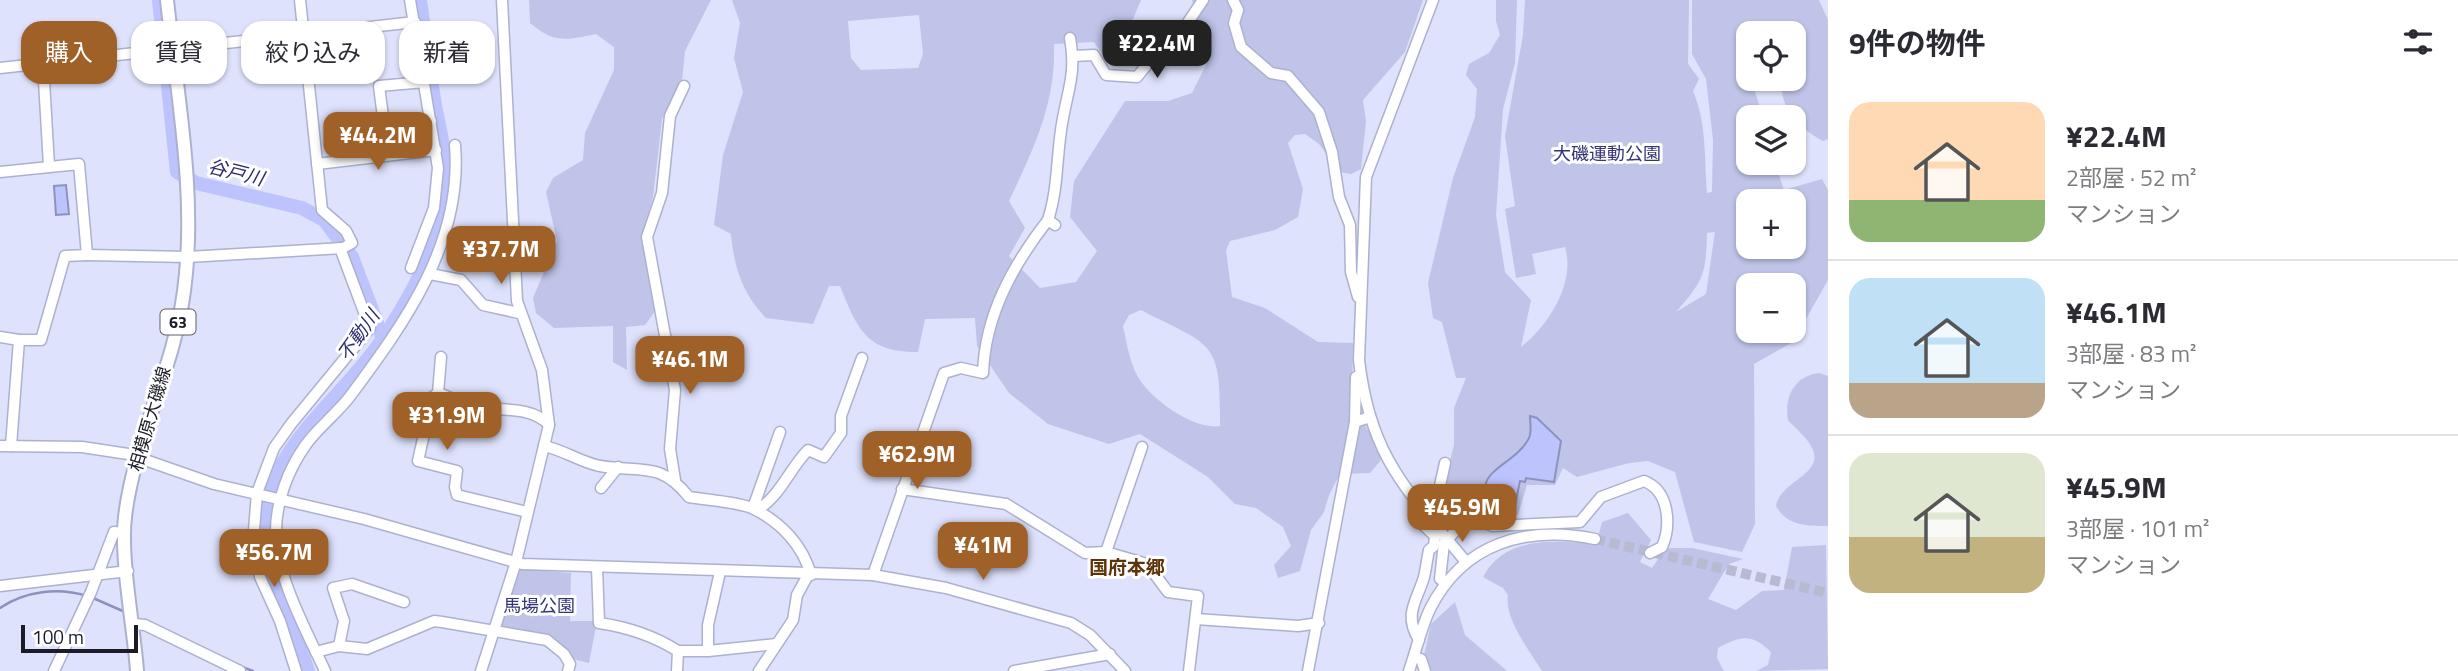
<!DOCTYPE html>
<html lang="ja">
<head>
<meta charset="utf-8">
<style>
  :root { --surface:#fff; --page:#f2f2f3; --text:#2b2b33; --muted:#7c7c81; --line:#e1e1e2; --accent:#a06128 }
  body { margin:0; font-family:"Titillium Web","Noto Sans JP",sans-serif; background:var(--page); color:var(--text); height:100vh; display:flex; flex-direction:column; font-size:26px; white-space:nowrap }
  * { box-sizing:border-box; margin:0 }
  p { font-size:23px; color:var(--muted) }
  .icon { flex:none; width:38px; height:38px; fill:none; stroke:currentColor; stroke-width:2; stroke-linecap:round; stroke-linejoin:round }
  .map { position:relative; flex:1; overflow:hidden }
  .side { display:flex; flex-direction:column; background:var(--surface); width:630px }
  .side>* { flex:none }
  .guide { position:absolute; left:21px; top:21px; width:665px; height:63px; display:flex; gap:14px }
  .buttons { position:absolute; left:1736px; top:21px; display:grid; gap:14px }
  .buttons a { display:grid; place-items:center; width:70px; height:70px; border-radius:14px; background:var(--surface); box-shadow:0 2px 5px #0004; font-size:35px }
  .scale { position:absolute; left:21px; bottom:18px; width:117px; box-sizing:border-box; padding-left:7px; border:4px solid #1b1c27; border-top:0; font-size:19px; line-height:24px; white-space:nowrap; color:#1b1c27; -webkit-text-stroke:5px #fff; paint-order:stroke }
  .price { position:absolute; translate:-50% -60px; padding:0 16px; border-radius:14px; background:var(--accent); color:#fff; font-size:23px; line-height:46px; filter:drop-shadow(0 2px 4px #0008) }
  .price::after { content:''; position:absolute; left:50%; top:42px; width:21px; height:16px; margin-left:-10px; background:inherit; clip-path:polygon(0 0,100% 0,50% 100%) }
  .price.current { background:#222; color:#fff }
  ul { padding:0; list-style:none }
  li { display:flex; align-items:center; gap:21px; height:175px; padding:0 21px }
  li+li { border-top:2px solid var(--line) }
  li span { display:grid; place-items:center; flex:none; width:196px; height:140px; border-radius:21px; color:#555 }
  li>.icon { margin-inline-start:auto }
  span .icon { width:84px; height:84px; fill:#fffc; stroke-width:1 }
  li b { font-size:30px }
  h2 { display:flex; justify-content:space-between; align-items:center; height:84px; padding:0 21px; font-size:30px }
  .tag { padding:0 24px; border-radius:21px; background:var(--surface); box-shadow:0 2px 5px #0004; font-size:24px; line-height:63px }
  .tag.current { background:var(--accent); color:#fff }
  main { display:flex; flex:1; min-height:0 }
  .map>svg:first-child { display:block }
  .green { fill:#bfc4e8; fill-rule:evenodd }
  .water { fill:#bdc4fd; stroke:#8c92bd; stroke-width:2 }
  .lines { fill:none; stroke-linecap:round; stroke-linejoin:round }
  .stream { stroke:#8c92bd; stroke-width:2.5 }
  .river { stroke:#bdc4fd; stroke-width:14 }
  .minor-tunnel { stroke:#b7bad1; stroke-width:10; stroke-dasharray:10 5; stroke-linecap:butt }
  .minor-casing { stroke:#acb1cf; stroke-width:13 }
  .major-casing { stroke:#acb1cf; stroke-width:16 }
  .minor { stroke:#fff; stroke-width:10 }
  .major { stroke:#fff; stroke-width:12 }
  .labels { text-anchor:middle; stroke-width:6; stroke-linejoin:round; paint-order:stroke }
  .shield { fill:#fff; stroke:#5f6068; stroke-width:2 }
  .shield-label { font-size:16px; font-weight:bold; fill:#1b1c27 }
  .park-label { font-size:18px; fill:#353678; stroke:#fff }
  .street-label { font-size:18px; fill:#1b1c27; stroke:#fff }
  .water-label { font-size:19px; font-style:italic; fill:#2d2d6e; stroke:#fff }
  .neighbourhood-label { font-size:19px; font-weight:bold; fill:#5d3308; stroke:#fff }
</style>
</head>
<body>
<main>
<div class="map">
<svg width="1828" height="671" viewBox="0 0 1828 671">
  <rect width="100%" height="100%" fill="#dee2fc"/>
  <!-- green -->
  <g class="green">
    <path d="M529 0H711L685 51 682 81 662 119 653 197 642 237 663 300 645 325 626 327 627 370 613 362V326L554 328 536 313 533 298 557 241 546 192 553 178 583 160 585 133 614 70V47L596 34C566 40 555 44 530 23Z"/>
    <path d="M732 0H1141L1117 57 1103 55 1094 42 1054 44C1056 103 1034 148 1009 201L1025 228 1009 256 1040 288 1076 282 1097 251 1070 217 1074 181 1125 101H1168L1192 93 1206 65 1192 0H1423L1405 52 1363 100 1366 121 1361 169 1351 174 1340 172 1319 144 1305 134 1295 135 1288 143 1303 189 1298 217 1275 230 1230 241 1226 250 1232 297 1265 308 1318 342 1353 343 1352 405 1371 435 1381 460 1370 473 1340 474 1329 495 1324 512 1311 530 1300 571 1278 578 1274 565 1291 546 1283 527 1256 508 1235 504 1208 477 1140 434 1109 444 1048 424 1009 393 977 346 975 318 925 319 918 352C866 352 858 330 840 286H829L813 324 766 318C742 293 734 267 731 234L714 225 723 155 743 92 734 58 740 23ZM919 15 923 54 918 68 861 70 851 58 848 21ZM1141 310C1213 347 1221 339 1220 426 1195 430 1157 403 1142 383 1130 367 1127 344 1123 326L1129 315Z"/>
    <path d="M1496 0H1517L1515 63 1503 109 1496 215 1505 272 1531 300 1521 347C1548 326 1576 283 1565 247L1532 254 1536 274 1516 278 1505 209 1515 206 1505 136 1523 35 1525 0H1689L1688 64 1699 79 1693 91C1707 124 1704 157 1707 193L1712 192 1713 140 1706 79 1692 54V0H1819L1828 20V139L1823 141C1796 126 1781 110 1781 79H1794V33H1748V47L1744 57 1763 117H1748V163H1775L1784 190 1822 179 1828 190V280L1793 342 1754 364 1755 524 1742 552 1694 542 1675 472 1648 461 1629 463 1577 477 1563 468 1555 485H1527L1518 515H1451L1439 504 1454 445V408L1466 378H1456L1442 322 1433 318 1428 283 1453 178 1475 117 1477 89 1466 75 1469 64 1489 53 1500 35 1496 21ZM1748 201H1794V247H1748ZM1715 232 1706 294 1676 312C1703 281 1706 275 1707 233ZM1748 285H1794V331H1748Z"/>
    <path d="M1819 373 1828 376V526C1807 526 1787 526 1776 506 1780 481 1823 475 1813 450 1809 439 1795 428 1788 420 1784 396 1795 376 1819 373Z"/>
    <path d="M1628 513 1651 540 1640 562 1652 568 1666 548H1692L1743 559 1729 564 1708 599 1736 610 1762 591 1784 590 1792 547 1826 545 1828 669 1756 671 1768 665 1771 652C1751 633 1741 636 1718 648L1717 658 1724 671H1542C1530 651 1504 619 1508 595L1503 588 1483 577C1505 535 1555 541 1596 544L1602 522Z"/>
    <path d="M518 569 571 573 570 621H597L589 663 569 658 561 644 501 628Z"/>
    <path d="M1455 602 1465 635 1507 671H1432L1423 660 1431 624Z"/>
  </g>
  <!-- water -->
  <g class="water">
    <path d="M66 185 69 214 56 215 54 186Z"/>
    <path d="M1530 416 1537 418 1561 441 1554 482 1526 478 1525 482 1520 481 1514 510 1498 511C1461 473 1514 468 1529 438 1532 432 1530 422 1530 416Z"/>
  </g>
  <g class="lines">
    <!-- stream -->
    <g class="stream">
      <path d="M93 598 125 612"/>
      <path d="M0 608C25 591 58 587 87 596"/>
      <path d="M242 667 253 671"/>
    </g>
    <!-- river -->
    <g class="river">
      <path d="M159 0 177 172 196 183 302 208 324 220 352 257 383 339"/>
      <path d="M308 671C295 630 266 578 264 536 259 452 343 400 384 337 407 302 433 256 443 214 452 175 442 142 435 105 429 70 425 35 420 0"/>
    </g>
    <!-- minor-tunnel -->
    <path class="minor-tunnel" d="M1595 539 1828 593"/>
    <defs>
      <g id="minor">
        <path d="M410 0 438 168 434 208 411 268"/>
        <path d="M1233 0 1238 10 1234 23 1241 47 1271 73 1288 76 1319 112 1332 152 1339 197 1350 225 1351 272 1358 297"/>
        <path d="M1433 0 1366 177 1359 360C1370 457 1407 490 1466 562"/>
        <path d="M1073 56 1094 55 1106 75 1137 77 1154 56 1158 35 1180 34 1203 0"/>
        <path d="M43 64 49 166"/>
        <path d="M0 68 415 22"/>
        <path d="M425 82 379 86 384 125 431 121"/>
        <path d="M317 164 436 150"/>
        <path d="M0 172 79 164 87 255 65 256 41 340H19"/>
        <path d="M1048 220C1059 186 1056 153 1063 118 1069 86 1076 72 1070 38"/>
        <path d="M87 255 188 257 343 248 352 243 346 231 322 210 300 0"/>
        <path d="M430 274 461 280 483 305 519 313"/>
        <path d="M0 337 19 340 11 446"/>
        <path d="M441 357 438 393 425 403 424 434 418 461 457 471 455 487 457 495 527 512"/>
        <path d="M438 393C448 396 454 400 463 404 488 414 529 402 549 425"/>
        <path d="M1355 422 1356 377"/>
        <path d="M0 446 82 447 128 454 214 484 364 519 522 564 873 575 946 588 1071 623 1090 635 1125 671"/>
        <path d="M544 446C564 450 582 463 600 466 640 473 659 460 689 497 706 500 740 502 754 509 782 523 803 546 811 575"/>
        <path d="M1445 463 1437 499 1447 519"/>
        <path d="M675 480 670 449 675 390 647 237 662 193 670 116 684 86"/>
        <path d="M601 488 618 467"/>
        <path d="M902 489 1006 504 1085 553 1106 552 1147 564 1168 592 1198 596 1189 671"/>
        <path d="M753 508 780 432"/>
        <path d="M756 510C778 500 790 468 808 450L824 457 841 433V416L862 358"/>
        <path d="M1419 521 1435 536 1434 546 1429 550C1427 559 1426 569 1424 577 1417 601 1403 614 1419 640"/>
        <path d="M1438 528 1449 518 1463 517H1473L1492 526 1580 522 1601 497 1644 481C1670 491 1671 526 1662 547L1650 553"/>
        <path d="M1106 552 1142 447"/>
        <path d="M597 567 599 623C627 627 654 636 678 651L677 671"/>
        <path d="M873 575 944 373 961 368 983 373C985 315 1013 265 1048 220L1055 225"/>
        <path d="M1440 579 1444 543 1459 527 1457 502"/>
        <path d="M0 586 128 571"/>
        <path d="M1196 619 1298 626 1319 623"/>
        <path d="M133 624 145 625 240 671"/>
        <path d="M339 646 344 621 333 588 352 584 404 602"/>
        <path d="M678 651H708V625L720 572"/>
        <path d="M708 651 776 644"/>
        <path d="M316 652 339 646 367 649 434 621 442 622 547 640 564 654 570 664 568 671"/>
        <path d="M1414 657 1421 659 1425 671"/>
        <path d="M54 671 91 592 114 532 124 533"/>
        <path d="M296 671 280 621 260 577 254 530 257 493 274 448 291 424 370 328 340 248"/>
        <path d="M325 671C307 632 275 574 276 531 276 502 288 470 305 446 318 427 338 413 351 395 406 321 463 242 455 145"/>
        <path d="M481 671 516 562 549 425 542 370 517 301 502 0"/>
        <path d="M759 671 793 620 797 595 808 575"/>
        <path d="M1014 671 1110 654"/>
        <path d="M1308 671 1355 422 1370 417"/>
        <path d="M1409 671C1416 651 1421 628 1430 609 1463 543 1526 525 1595 539"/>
      </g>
      <path id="major" d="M137 671C134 628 120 558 125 517 134 440 174 369 184 291 197 196 177 95 167 0"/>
    </defs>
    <!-- minor casing -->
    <use href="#minor" class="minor-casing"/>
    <!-- major casing -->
    <use href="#major" class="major-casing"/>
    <!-- minor -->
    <use href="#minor" class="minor"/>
    <!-- major -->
    <use href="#major" class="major"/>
  </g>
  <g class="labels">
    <!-- shield labels -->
    <rect class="shield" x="160.5" y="309.5" width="35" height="25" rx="5"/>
    <g class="shield-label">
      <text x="178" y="328">63</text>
    </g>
    <!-- park labels -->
    <g class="park-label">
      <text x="1607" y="160">大磯運動公園</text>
      <text x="539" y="612">馬場公園</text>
    </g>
    <!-- street labels -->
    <g class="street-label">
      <text transform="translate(150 419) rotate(-74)" y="6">相模原大磯線</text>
    </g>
    <!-- water labels -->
    <g class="water-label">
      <text transform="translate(236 172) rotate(14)" y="7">谷戸川</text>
      <text transform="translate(358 335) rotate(-55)" y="7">不動川</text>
    </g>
    <!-- neighbourhood labels -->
    <g class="neighbourhood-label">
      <text x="1127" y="574">国府本郷</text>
    </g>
  </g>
</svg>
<div class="buttons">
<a><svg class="icon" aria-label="locate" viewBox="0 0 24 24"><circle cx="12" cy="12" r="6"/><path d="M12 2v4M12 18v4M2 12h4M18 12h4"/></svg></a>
<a><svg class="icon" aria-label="layers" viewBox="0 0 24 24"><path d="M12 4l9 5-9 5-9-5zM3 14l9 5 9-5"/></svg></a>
<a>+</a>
<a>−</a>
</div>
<div class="scale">100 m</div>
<b class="price current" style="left:1157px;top:80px">¥22.4M</b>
<b class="price" style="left:378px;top:172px">¥44.2M</b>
<b class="price" style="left:501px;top:286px">¥37.7M</b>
<b class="price" style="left:690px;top:396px">¥46.1M</b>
<b class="price" style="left:447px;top:452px">¥31.9M</b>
<b class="price" style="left:917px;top:491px">¥62.9M</b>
<b class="price" style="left:1462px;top:544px">¥45.9M</b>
<b class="price" style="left:983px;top:582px">¥41M</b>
<b class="price" style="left:274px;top:589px">¥56.7M</b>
<div class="guide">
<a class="tag current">購入</a>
<a class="tag">賃貸</a>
<a class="tag">絞り込み</a>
<a class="tag">新着</a>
</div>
</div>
<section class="side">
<h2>9件の物件<svg class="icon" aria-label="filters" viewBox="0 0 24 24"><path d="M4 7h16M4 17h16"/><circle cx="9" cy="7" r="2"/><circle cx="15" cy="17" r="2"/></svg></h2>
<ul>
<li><span style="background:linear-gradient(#ffd9b3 70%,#8fb573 0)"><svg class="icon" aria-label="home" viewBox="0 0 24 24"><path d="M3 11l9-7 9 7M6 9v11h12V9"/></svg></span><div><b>¥22.4M</b><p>2部屋 · 52 m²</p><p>マンション</p></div></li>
<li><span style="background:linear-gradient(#bfe0f5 75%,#b9a48a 0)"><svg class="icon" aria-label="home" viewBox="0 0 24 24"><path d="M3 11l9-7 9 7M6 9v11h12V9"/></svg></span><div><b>¥46.1M</b><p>3部屋 · 83 m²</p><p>マンション</p></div></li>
<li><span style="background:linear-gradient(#dfe7d0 60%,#c2b280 0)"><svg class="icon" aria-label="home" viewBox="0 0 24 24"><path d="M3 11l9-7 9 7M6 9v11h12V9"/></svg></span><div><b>¥45.9M</b><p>3部屋 · 101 m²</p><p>マンション</p></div></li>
</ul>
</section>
</main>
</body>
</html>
